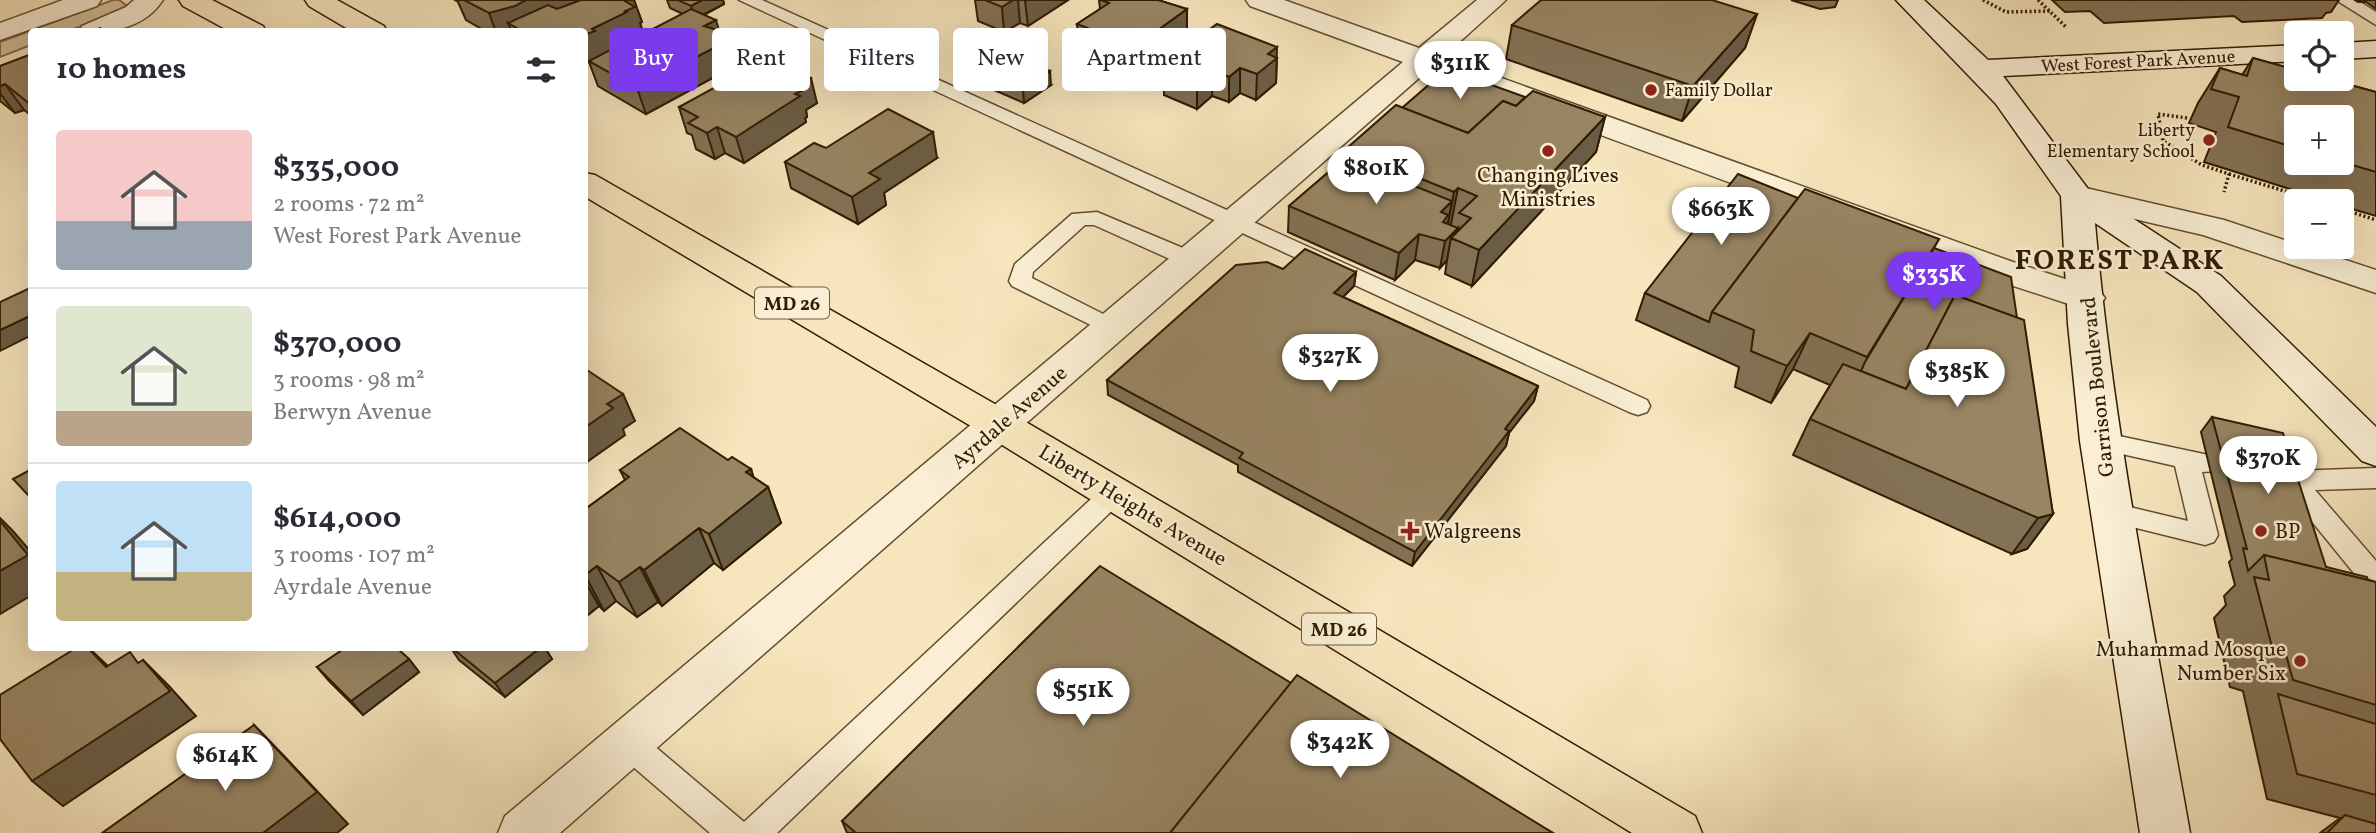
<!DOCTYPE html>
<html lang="en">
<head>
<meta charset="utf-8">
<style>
  :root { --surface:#fff; --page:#f2f2f3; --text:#2b2b33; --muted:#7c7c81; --line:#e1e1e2; --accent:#7c3aed }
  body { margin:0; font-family:Vollkorn,serif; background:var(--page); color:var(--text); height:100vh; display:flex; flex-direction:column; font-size:26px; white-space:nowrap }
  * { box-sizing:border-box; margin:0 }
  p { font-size:23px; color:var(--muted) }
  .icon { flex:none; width:38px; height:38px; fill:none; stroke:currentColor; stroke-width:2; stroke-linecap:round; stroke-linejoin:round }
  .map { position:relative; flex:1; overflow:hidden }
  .sheet { position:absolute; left:28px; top:28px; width:560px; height:623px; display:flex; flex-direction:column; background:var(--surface); border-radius:7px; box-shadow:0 7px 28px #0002 }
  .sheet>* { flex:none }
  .banner { position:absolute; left:609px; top:28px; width:665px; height:63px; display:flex; gap:14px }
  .tools { position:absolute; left:2284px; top:21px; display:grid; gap:14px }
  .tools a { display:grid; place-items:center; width:70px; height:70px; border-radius:7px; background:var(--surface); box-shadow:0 7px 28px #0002; font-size:35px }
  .price { position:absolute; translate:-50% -60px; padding:0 16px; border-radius:24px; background:#fff; color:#222; font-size:23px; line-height:46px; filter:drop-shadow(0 2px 4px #0008) }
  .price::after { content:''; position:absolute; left:50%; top:42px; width:21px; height:16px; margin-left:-10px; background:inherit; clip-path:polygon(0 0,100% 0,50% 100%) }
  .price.active { background:var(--accent); color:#fff }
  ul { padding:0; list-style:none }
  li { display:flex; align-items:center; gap:21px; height:175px; padding:0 28px }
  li+li { border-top:2px solid var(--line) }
  li span { display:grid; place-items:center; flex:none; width:196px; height:140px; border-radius:7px; color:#555 }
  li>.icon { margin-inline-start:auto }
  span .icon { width:84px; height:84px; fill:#fffc; stroke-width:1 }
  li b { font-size:30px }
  h2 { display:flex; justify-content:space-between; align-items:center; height:84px; padding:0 28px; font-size:30px }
  .pill { padding:0 24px; border-radius:7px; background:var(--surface); box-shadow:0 7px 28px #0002; font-size:24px; line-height:63px }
  .pill.active { background:var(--accent); color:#fff }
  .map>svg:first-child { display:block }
  .green { fill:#d5c39d; stroke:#836f4f; stroke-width:2 }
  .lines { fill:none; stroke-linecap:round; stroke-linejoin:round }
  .service-casing { stroke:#624e30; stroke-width:3 }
  .minor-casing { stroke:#624e30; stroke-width:3 }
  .tertiary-casing { stroke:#624e30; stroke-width:3 }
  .secondary-casing { stroke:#311b01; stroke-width:3 }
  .primary-casing { stroke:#311b01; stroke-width:3 }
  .path { stroke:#311b01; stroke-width:3.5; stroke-dasharray:2 2.5; stroke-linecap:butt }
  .service { fill:#faefd4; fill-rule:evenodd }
  .minor { fill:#faefd4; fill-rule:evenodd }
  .tertiary { fill:#faefd4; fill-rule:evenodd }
  .secondary { fill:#faefd4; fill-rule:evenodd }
  .primary { fill:#f7e6bd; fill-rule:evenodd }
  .wall { fill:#837255; stroke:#311b01; stroke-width:2; fill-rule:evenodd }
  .shaded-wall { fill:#6a5d45; stroke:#311b01; stroke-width:2 }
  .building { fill:#988563; stroke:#311b01; stroke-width:2 }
  .poi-dot { fill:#8f2418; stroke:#faefd4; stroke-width:2.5 }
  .labels { text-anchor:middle; stroke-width:5; stroke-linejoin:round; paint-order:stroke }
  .far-street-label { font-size:18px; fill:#311b01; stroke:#faefd4 }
  .far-poi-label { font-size:18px; fill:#311b01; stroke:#faefd4; text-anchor:start }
  .shield { fill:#faefd4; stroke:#6d5b40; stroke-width:2 }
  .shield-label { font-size:19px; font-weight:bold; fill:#311b01 }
  .poi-label { font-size:21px; fill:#311b01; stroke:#faefd4; text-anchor:start }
  .street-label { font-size:21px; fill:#311b01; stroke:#faefd4 }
  .district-label { font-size:28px; font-weight:bold; letter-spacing:2px; fill:#311b01; stroke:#faefd4 }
</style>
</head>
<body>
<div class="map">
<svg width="2376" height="833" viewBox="0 0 2376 833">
  <rect width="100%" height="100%" fill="#f7e6bd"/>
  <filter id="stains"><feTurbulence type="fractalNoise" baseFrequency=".00286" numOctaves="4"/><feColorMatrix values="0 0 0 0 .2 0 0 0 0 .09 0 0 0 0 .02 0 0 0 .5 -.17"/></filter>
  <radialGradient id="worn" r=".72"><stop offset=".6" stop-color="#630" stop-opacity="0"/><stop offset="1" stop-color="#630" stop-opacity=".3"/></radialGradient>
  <!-- green -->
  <path class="green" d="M113 0H119L130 8 68 31 32 32 31 45 0 57V42Z"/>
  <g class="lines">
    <defs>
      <g id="service">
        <path d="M739 0H762L1647 400 1650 406 1647 412 1638 415 1629 412Z"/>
        <path d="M2336 0H2357L2376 12V25Z"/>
        <path d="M1097 212 1197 254 1200 259 1197 264H1181L1094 225H1085L1033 272 1032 278 1119 322 1122 327 1119 332 1111 335 1012 286 1009 281 1015 264 1072 214Z"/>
        <path d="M2100 432 2218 457 2222 464 2218 471 2202 472 2218 535 2214 542 2205 545 2104 520 2100 513 2104 506 2113 503 2188 521 2175 466 2091 447 2088 441 2091 435Z"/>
        <path d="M2376 468V488L2315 490 2376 561V591L2366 588 2279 481 2283 474 2292 471Z"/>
        <path d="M1114 483 1123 486 1127 493 1123 500 777 833H710L617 753 613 743 617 733 628 729 639 733 744 822 1105 486Z"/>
      </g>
      <g id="minor">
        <path d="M1246 0H1284L1419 48 1477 0H1506L1443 57 2013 262 2099 290 2105 298 2099 306 2087 310 1989 278 1427 71 560 833H498L505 816 1403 62 1250 6Z"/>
        <path d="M2077 186 2224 220 2296 244V247H2306L2376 270V293L2203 235 2066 203 2061 196 2066 189Z"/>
      </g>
      <g id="tertiary">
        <path d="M63 0H101L97 6 0 40V23Z"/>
        <path d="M134 0H163C143 30 111 32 79 32L82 26 126 7Z"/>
      </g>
      <g id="secondary">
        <path d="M1896 0H1924L1988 60 2296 45V61L2003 76 2088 189 2221 276 2376 427V466L2362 461 2197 292 2095 223C2113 429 2154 630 2190 833H2140L2080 441 2068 324 2061 196 1996 104Z"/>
        <path d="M2376 41V57L2342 59V43Z"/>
      </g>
      <g id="primary">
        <path d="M179 0H212L263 26 266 32H231L183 6Z"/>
        <path d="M305 0H337L384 26 387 32H353L309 6Z"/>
        <path d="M584 173 595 175 1014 415 1695 816 1702 833H1632L986 435 584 196Z"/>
      </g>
    </defs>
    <!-- service casing -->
    <use href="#service" class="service-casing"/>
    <!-- minor casing -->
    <use href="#minor" class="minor-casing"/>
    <!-- tertiary casing -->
    <use href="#tertiary" class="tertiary-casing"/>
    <!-- secondary casing -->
    <use href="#secondary" class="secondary-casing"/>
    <!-- primary casing -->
    <use href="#primary" class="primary-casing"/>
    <!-- path -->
    <g class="path">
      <path d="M1983 0 2006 12 2050 11"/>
      <path d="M2038 0 2066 27"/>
      <path d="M2187 118 2158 114 2163 141 2202 165 2229 174 2224 192"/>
      <path d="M2229 174 2317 201"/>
      <path d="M2342 209 2376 220"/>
    </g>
    <!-- service -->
    <use href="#service" class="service"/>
    <!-- minor -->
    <use href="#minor" class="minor"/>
    <!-- tertiary -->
    <use href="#tertiary" class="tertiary"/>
    <!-- secondary -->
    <use href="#secondary" class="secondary"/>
    <!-- primary -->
    <use href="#primary" class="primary"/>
  </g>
  <!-- wall -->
  <g class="wall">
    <path d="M455 0H634L642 22 640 23 643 32 635 36 636 38 630 40 638 44 653 35 651 30 683 14 670 8 667 0H723L724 4 704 15 719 30 737 36 744 61 646 114 598 86 589 62 584 32H487L466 20 458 2Z"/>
    <path d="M975 0H1068L1028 26 1020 23 1004 32 978 21Z"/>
    <path d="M1099 0H1158L1187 9V35L1145 66 1136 62 1118 75 1107 70 1098 75 1075 65 1073 40 1078 37 1077 24 1100 9Z"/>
    <path d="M1791 0H1838L1835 7 1820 9Z"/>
    <path d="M2052 0H2339L2331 12 2326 13 2322 18 2242 22 2234 16 2104 23 2090 11 2065 12Z"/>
    <path d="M2355 0H2376V9L2366 2H2358Z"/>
    <path d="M1757 14 1745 48 1682 121 1506 59 1512 25Z"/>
    <path d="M1177 53 1276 57 1277 58 1276 83 1256 100 1240 93 1229 102 1212 96 1197 109 1164 95V69L1177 60Z"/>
    <path d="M32 54V116L24 110 15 113 0 101V66Z"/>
    <path d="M2253 58 2376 92V216L2342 206V201H2328L2204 162 2216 132 2189 123 2198 103 2220 68 2242 75ZM2296 117H2342V163H2296Z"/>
    <path d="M801 63 804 74 817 103 806 110 807 117 805 118 806 122 744 163 725 153 715 159 696 149 692 135 687 133 679 107 725 87 739 79 738 74Z"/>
    <path d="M992 76 1051 85 1024 103 994 90Z"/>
    <path d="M1525 97 1605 117 1596 152 1472 286 1445 274 1447 260 1440 268 1415 260 1395 280 1288 232 1289 206 1345 158 1346 149 1402 108Z"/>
    <path d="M826 148 937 158 884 193 886 205 858 224 791 188 785 162Z"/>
    <path d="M1798 198 1939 239 1934 248 2017 318 2053 514 2027 549 2012 554 1793 455 1810 419 1830 385 1793 369 1771 403 1735 387 1739 367 1636 320 1645 293Z"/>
    <path d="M1283 269 1356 272 1354 286 1343 297 1538 386 1534 401 1509 433 1506 446 1412 566 1238 472V465L1108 395 1107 380Z"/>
    <path d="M2212 417 2326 567 2376 582V833H2320L2340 818 2267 799 2243 691 2230 687 2214 618 2226 605 2224 596 2235 585 2229 562 2232 559 2201 432Z"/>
    <path d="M728 460 751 469 753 477 768 487 781 523 723 570 714 563 662 606 658 602 637 617 616 601 604 611 599 606 588 615 584 612V510L625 480 620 470Z"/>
    <path d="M451 648H545L552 659 505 697 459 660Z"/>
    <path d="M409 659 419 672 363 715 329 681 317 667Z"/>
    <path d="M1291 683 1553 833H847L842 821Z"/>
  </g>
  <!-- shaded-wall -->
  <g class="shaded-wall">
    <path d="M526 0H585L525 31 508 23 512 32H496L489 13Z"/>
    <path d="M627 0H634L642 22 640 23 643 32 635 36 636 38 603 54 604 56 584 64V35Z"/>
    <path d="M702 0H723L724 4 695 19 691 6Z"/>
    <path d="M1013 0H1018L1020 23 1004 32 1002 7Z"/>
    <path d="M1027 0H1068L1028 26 1025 1Z"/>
    <path d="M1187 9V35L1145 66 1144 40Z"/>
    <path d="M1757 14 1745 48 1682 121 1693 86Z"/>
    <path d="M716 20 723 44 737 36 744 61 646 114 637 88 704 26Z"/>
    <path d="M1135 37 1136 62 1118 75 1117 49Z"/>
    <path d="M1105 44 1107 70 1098 75 1097 50Z"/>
    <path d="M1277 47 1276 83 1256 100 1257 74 1268 54Z"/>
    <path d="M801 63 806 81 811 78 817 103 806 110 807 117 805 118 806 122 744 163 736 137 791 68Z"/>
    <path d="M1240 68V93L1229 102V77Z"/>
    <path d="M1213 70 1212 96 1197 109V83Z"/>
    <path d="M1050 71 1051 85 1024 103 1023 90Z"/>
    <path d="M5 84 24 110 15 113 0 93V86Z"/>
    <path d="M1605 117 1596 152 1472 286 1479 250Z"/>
    <path d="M717 127 725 153 715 159 707 133Z"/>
    <path d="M933 132 937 158 884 193 886 205 858 224 852 197 869 173Z"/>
    <path d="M1458 188 1451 224 1447 228 1454 192Z"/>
    <path d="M1452 201 1447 228 1444 241 1441 212Z"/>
    <path d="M1458 228 1455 240 1451 238 1447 260 1440 268 1445 241Z"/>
    <path d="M1419 234 1415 260 1395 280 1399 253Z"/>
    <path d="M1356 272 1354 286 1332 308 1334 293Z"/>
    <path d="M32 315V335L0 351V330Z"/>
    <path d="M1810 333 1793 369 1771 403 1787 366Z"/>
    <path d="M1538 386 1534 401 1509 433 1506 446 1412 566 1415 552 1505 429Z"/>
    <path d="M623 394 635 421 623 429 625 435 584 464V428L607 404Z"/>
    <path d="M751 469 759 494 768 487 781 523 723 570 709 534 746 472Z"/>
    <path d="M2053 514 2027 549 2012 554 2038 518Z"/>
    <path d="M0 518 13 531 32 553V595L0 614Z"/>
    <path d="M699 528 714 563 662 606 644 570Z"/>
    <path d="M597 566 616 601 604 611 585 575Z"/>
    <path d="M640 567 658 602 637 617 619 582Z"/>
    <path d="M584 579 599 606 588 615 584 608Z"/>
    <path d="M88 648H89L111 669 106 667Z"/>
    <path d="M540 648H545L552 659 505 697 495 683Z"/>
    <path d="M409 659 419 672 363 715 351 701Z"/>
    <path d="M143 660 169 686 196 716 63 806 32 781Z"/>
    <path d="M254 725 286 758 348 824 337 833H263Z"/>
  </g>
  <!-- building -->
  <g class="building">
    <path d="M464 0H526L515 6 489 13Z"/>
    <path d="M581 0H627L625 1 635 7 625 11 627 12 592 29 595 31 584 35V32H524L508 23 548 5 557 9Z"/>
    <path d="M678 0H702L691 6Z"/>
    <path d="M985 0H1013L1002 7Z"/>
    <path d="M1101 0H1158L1187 9 1144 40 1135 37 1117 49 1105 44 1097 50 1073 40 1090 29 1077 24 1109 3Z"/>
    <path d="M1541 0H1712L1757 14 1693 86 1512 25Z"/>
    <path d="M691 9 716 20 704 26 737 36 637 88 589 61 629 40 638 44 644 37 655 34 651 30Z"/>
    <path d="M1217 24 1277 47 1268 54 1277 58 1257 74 1240 68 1229 77 1213 70 1197 83 1164 69 1183 55 1177 53Z"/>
    <path d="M100 28 105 32H92Z"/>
    <path d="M778 52 801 63 791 68 811 78 794 88 801 91 795 94 800 96 736 137 717 127 707 133 688 123 698 117 679 107 719 85 725 87 744 77 738 74Z"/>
    <path d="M32 54V106L5 84 0 86V66Z"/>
    <path d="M2253 58 2296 70V79H2328L2376 92V172L2342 162V117H2296V148L2228 127 2239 97 2211 89 2220 68 2247 76Z"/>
    <path d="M1020 59 1050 71 1023 90 992 76Z"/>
    <path d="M1447 69 1525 97 1516 106 1503 101 1468 133 1402 108Z"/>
    <path d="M1533 91 1605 117 1479 250 1451 238 1471 218 1459 213 1477 196 1458 188 1454 192 1346 149 1396 105 1468 133 1503 101 1516 106Z"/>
    <path d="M888 109 933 132 869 173 880 179 852 197 785 162 814 143 826 148Z"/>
    <path d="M1345 158 1452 201 1441 212 1448 215 1443 222 1458 228 1445 241 1419 234 1399 253 1289 206Z"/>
    <path d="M1738 174 1798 198 1712 312 1709 322 1645 293Z"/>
    <path d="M1805 189 1939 239 1867 357 1810 333 1787 366 1751 351 1754 330 1712 312Z"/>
    <path d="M1934 248 2011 277 2017 318 1955 295 1906 389 1861 371 1865 362Z"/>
    <path d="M1305 249 1356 272 1334 293 1538 386 1505 429 1509 431 1415 552 1239 458 1243 453 1107 380 1236 265 1267 262 1283 269Z"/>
    <path d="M32 287V315L0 330V302Z"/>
    <path d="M1955 295 2024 320 2053 514 2038 518 1810 419 1843 364 1906 389Z"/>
    <path d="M584 368 623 394 607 404 613 408 584 428Z"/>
    <path d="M2212 417 2283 433 2326 567 2367 577 2368 580 2264 555 2248 571 2243 548 2247 549Z"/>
    <path d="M680 428 728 460 732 457 751 469 746 472 768 487 709 534 699 528 644 570 640 567 619 582 597 566 585 575 584 510 629 477 620 470Z"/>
    <path d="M32 469V493L28 495 13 479Z"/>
    <path d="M0 521 28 555 0 571Z"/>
    <path d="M2264 555 2376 582V705L2293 680 2285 651 2272 647 2254 577 2269 580Z"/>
    <path d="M1100 566 1291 683 1170 833H856L842 821Z"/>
    <path d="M76 648H88L106 667 130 652 138 663 143 660 170 691 32 781 0 739V695Z"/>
    <path d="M345 648H397L409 659 351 701 317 667Z"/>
    <path d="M452 648H540L495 683Z"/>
    <path d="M1297 675 1553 833H1170Z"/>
    <path d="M2278 694 2376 724V795L2297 774Z"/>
    <path d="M254 725 317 792 263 833H102Z"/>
    <path d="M2345 815 2376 824V833H2327Z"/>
  </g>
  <!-- markers -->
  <g class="poi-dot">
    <circle cx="1651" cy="90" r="7"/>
    <circle cx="2209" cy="140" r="7"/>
    <circle cx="1548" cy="151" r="7"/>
    <path d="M1406.5 520.5h7v7h7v7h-7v7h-7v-7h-7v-7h7z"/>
    <circle cx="2261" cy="531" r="7"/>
    <circle cx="2300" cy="661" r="7"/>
  </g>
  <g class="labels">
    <!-- far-street labels -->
    <g class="far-street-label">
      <text transform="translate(2138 61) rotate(-3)" y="6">West Forest Park Avenue</text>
    </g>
    <!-- far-poi labels -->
    <g class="far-poi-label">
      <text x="1665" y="96">Family Dollar</text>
      <text x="2195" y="136" text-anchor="end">Liberty<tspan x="2195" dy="21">Elementary School</tspan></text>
    </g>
    <!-- shield labels -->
    <g class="shield">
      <rect x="755" y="287.5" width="74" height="31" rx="5"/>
      <rect x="1302" y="613.5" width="74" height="31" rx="5"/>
    </g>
    <g class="shield-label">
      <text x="792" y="310">MD 26</text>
      <text x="1339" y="636">MD 26</text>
    </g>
    <!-- poi labels -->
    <g class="poi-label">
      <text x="1548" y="182" text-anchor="middle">Changing Lives<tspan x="1548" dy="24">Ministries</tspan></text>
      <text x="1424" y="538">Walgreens</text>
      <text x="2275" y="538">BP</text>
      <text x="2286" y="656" text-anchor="end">Muhammad Mosque<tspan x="2286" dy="24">Number Six</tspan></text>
    </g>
    <!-- street labels -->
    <g class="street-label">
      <text transform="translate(2097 387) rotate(-96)" y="7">Garrison Boulevard</text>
      <text transform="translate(1009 417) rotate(-41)" y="7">Ayrdale Avenue</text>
      <text transform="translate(1133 505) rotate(31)" y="7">Liberty Heights Avenue</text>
    </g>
    <!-- district labels -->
    <g class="district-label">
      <text x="2120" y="269">FOREST PARK</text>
    </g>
  </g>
  <rect width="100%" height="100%" filter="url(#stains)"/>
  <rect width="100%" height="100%" fill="url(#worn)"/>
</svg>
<div class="tools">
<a><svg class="icon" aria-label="locate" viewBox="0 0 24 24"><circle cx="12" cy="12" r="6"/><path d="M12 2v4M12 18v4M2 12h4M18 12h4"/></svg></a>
<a>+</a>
<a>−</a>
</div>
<b class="price" style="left:1460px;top:101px">$311K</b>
<b class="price" style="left:1376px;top:206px">$801K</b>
<b class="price" style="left:1721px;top:247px">$663K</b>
<b class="price active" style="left:1934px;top:312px">$335K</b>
<b class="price" style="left:1330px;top:394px">$327K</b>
<b class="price" style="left:1957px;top:409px">$385K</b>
<b class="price" style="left:2268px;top:496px">$370K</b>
<b class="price" style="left:1083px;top:728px">$551K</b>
<b class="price" style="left:1340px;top:780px">$342K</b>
<b class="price" style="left:225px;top:793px">$614K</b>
<div class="banner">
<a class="pill active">Buy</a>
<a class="pill">Rent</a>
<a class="pill">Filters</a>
<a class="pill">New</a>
<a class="pill">Apartment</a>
</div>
<section class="sheet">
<h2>10 homes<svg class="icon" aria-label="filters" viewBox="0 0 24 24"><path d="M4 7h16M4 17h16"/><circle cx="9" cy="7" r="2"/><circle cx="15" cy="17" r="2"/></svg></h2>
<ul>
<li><span style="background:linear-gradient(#f6c9c9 65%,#9aa5b1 0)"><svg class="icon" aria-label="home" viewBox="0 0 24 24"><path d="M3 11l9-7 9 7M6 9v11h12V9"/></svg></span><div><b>$335,000</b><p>2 rooms · 72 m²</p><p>West Forest Park Avenue</p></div></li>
<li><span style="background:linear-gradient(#dfe7d0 75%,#b9a48a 0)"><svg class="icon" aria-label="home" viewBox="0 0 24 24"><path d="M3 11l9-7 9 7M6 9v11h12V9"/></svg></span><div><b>$370,000</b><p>3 rooms · 98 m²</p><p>Berwyn Avenue</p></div></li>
<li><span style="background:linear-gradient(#bfe0f5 65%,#c2b280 0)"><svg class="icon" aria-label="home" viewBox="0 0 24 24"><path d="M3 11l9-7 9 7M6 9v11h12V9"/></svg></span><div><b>$614,000</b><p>3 rooms · 107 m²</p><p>Ayrdale Avenue</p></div></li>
</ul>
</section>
</div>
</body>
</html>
